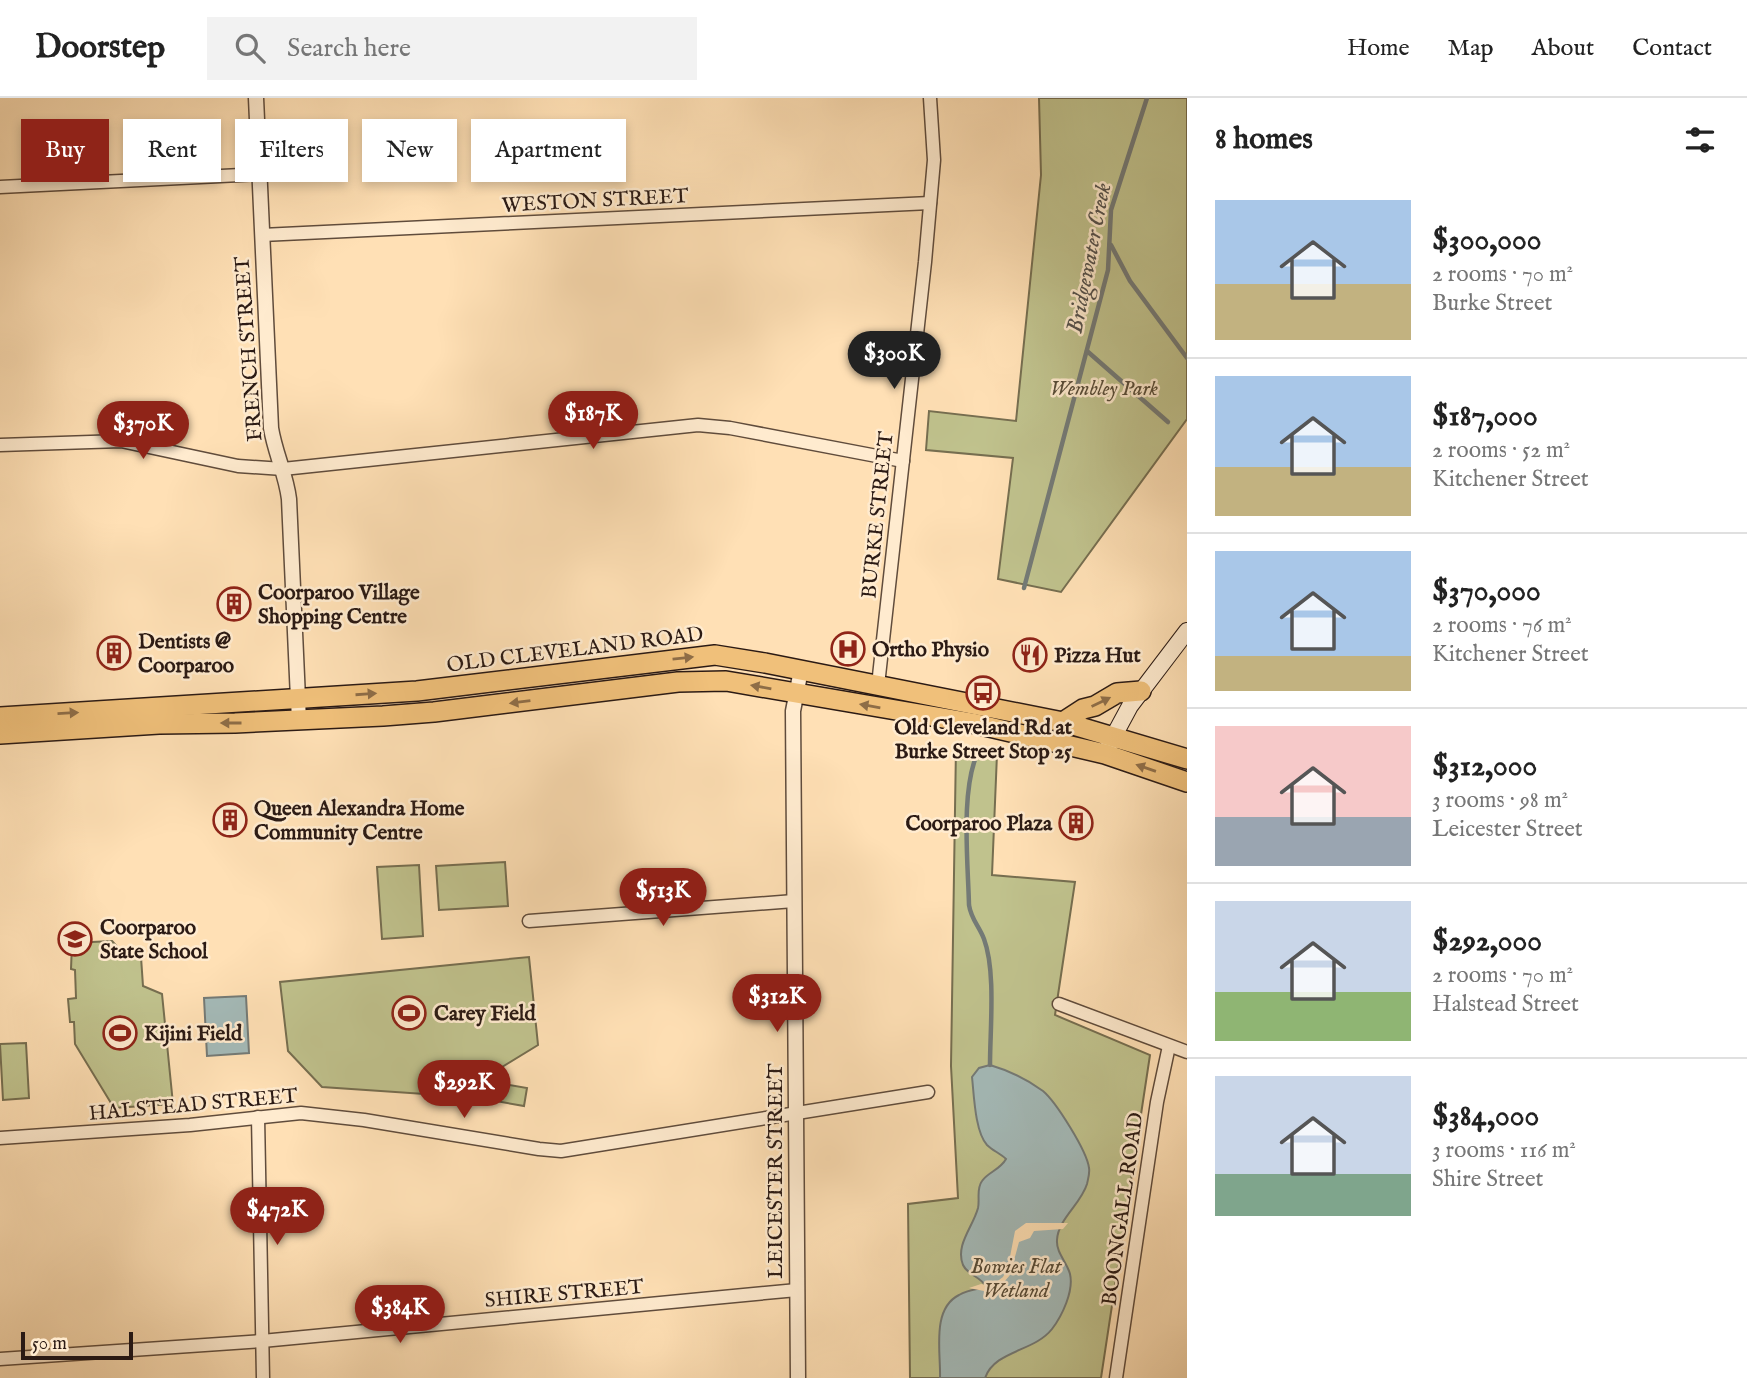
<!DOCTYPE html>
<html lang="en">
<head>
<meta charset="utf-8">
<style>
  :root { --surface:#fff; --page:#f2f2f2; --text:#222; --muted:#767676; --line:#e0e0e0; --accent:#8f2418 }
  body { margin:0; font-family:"IM FELL English",serif; background:var(--page); color:var(--text); height:100vh; display:flex; flex-direction:column; font-size:26px; white-space:nowrap }
  * { box-sizing:border-box; margin:0 }
  p { font-size:23px; color:var(--muted) }
  .icon { flex:none; width:38px; height:38px; fill:none; stroke:currentColor; stroke-width:2; stroke-linecap:round; stroke-linejoin:round }
  .map { position:relative; flex:1; overflow:hidden }
  .drawer { display:flex; flex-direction:column; background:var(--surface); width:560px }
  .drawer>* { flex:none }
  .top-card { position:absolute; left:21px; top:21px; width:665px; height:63px; display:flex; gap:14px }
  .scale { position:absolute; left:21px; bottom:18px; width:112px; box-sizing:border-box; padding-left:7px; border:4px solid #2b1a14; border-top:0; font-size:19px; line-height:24px; white-space:nowrap; color:#2b1a14; -webkit-text-stroke:5px #ffebcf; paint-order:stroke }
  .price { position:absolute; translate:-50% -60px; padding:0 16px; border-radius:24px; background:var(--accent); color:#fff; font-size:23px; line-height:46px; filter:drop-shadow(0 2px 4px #0008) }
  .price::after { content:''; position:absolute; left:50%; top:42px; width:21px; height:16px; margin-left:-10px; background:inherit; clip-path:polygon(0 0,100% 0,50% 100%) }
  .price.current { background:#222; color:#fff }
  ul { padding:0; list-style:none }
  li { display:flex; align-items:center; gap:21px; height:175px; padding:0 28px }
  li+li { border-top:2px solid var(--line) }
  li span { display:grid; place-items:center; flex:none; width:196px; height:140px; border-radius:0px; color:#555 }
  li>.icon { margin-inline-start:auto }
  span .icon { width:84px; height:84px; fill:#fffc; stroke-width:1 }
  li b { font-size:30px }
  h2 { display:flex; justify-content:space-between; align-items:center; height:84px; padding:0 28px; font-size:30px }
  .chip { padding:0 24px; border-radius:0px; background:var(--surface); box-shadow:0 4px 10px #0003; font-size:24px; line-height:63px }
  .chip.current { background:var(--accent); color:#fff }
  header { display:flex; align-items:center; gap:42px; box-sizing:border-box; height:98px; padding:0 35px; background:var(--surface); border-bottom:2px solid var(--line) }
  header strong { font-size:33px }
  nav { display:flex; gap:38px; margin-inline-start:auto; font-size:24px }
  .search { width:490px; height:63px; background:var(--page); display:flex; align-items:center; gap:18px; box-sizing:border-box; padding:0 24px; border-radius:0px; color:var(--muted); font-size:26px }
  main { display:flex; flex:1; min-height:0 }
  .map>svg:first-child { display:block }
  .green { fill:#c0c28d; stroke:#766e50; stroke-width:2 }
  .water { fill:#a4bab8; stroke:#747a76; stroke-width:2 }
  .pier { fill:#ffe0b5 }
  .lines { fill:none; stroke-linecap:round; stroke-linejoin:round }
  .stream { stroke:#747a76; stroke-width:4.5 }
  .minor-casing { stroke:#604c3c; stroke-width:15 }
  .tertiary-casing { stroke:#604c3c; stroke-width:17 }
  .secondary-casing { stroke:#2b1a14; stroke-width:18 }
  .trunk-casing { stroke:#2b1a14; stroke-width:22 }
  .minor { stroke:#ffebcf; stroke-width:12 }
  .tertiary { stroke:#ffebcf; stroke-width:14 }
  .secondary { stroke:#ffebcf; stroke-width:16 }
  .trunk { stroke:#f0c07a; stroke-width:19 }
  .oneway { fill:#8e6d47 }
  .labels { text-anchor:middle; stroke-width:5; stroke-linejoin:round; paint-order:stroke }
  .street-label { font-size:21px; fill:#2b1a14; stroke:#ffebcf }
  .park-label { font-size:21px; font-style:italic; fill:#584c38; stroke:#ffebcf }
  .poi-label { font-size:21px; font-weight:bold; fill:#2b1a14; stroke:#ffebcf; text-anchor:start }
  .water-label { font-size:23px; font-style:italic; fill:#55524d; stroke:#ffebcf }
</style>
</head>
<body>
<header>
<strong>Doorstep</strong>
<div class="search"><svg class="icon" aria-label="search" viewBox="0 0 24 24"><circle cx="10" cy="10" r="6"/><path d="M15 15l6 6"/></svg>Search here</div>
<nav><a>Home</a><a>Map</a><a>About</a><a>Contact</a></nav>
</header>
<main>
<div class="map">
<svg width="1187" height="1280" viewBox="0 0 1187 1280">
  <rect width="100%" height="100%" fill="#ffe0b5"/>
  <filter id="stains"><feTurbulence type="fractalNoise" baseFrequency=".00286" numOctaves="4"/><feColorMatrix values="0 0 0 0 .2 0 0 0 0 .09 0 0 0 0 .02 0 0 0 .5 -.17"/></filter>
  <radialGradient id="worn" r=".72"><stop offset=".6" stop-color="#630" stop-opacity="0"/><stop offset="1" stop-color="#630" stop-opacity=".3"/></radialGradient>
  <!-- green -->
  <g class="green">
    <path d="M1039 0H1187V321L1061 494 998 481 1013 360 926 352 929 313 1016 323 1041 77Z"/>
    <path d="M956 648 997 656 992 777 1075 784 1055 917 1150 957 1101 1280H910L908 1106 958 1100 951 968Z"/>
    <path d="M505 764 508 808 439 812 436 768Z"/>
    <path d="M419 767 423 838 382 841 377 769Z"/>
    <path d="M112 843 121 853 141 859 143 888 162 896 173 1006 114 1010 75 946 74 924H70L68 901 76 900 75 872 71 871 72 845Z"/>
    <path d="M529 859 538 947 481 982 527 990 524 1008 473 999 475 986 454 998 322 989 288 953 280 884Z"/>
    <path d="M26 945 29 1000 3 1002 0 946Z"/>
  </g>
  <!-- water -->
  <g class="water">
    <path d="M246 898 249 955 207 958 204 900Z"/>
    <path d="M990 967C1007 972 1028 982 1043 993 1056 1004 1087 1053 1089 1070 1090 1075 1088 1081 1087 1086 1081 1106 1058 1121 1057 1142 1056 1155 1067 1164 1070 1176 1074 1193 1062 1218 1052 1231 1034 1254 995 1252 985 1280H940C941 1255 931 1211 959 1197 967 1192 977 1191 986 1189 981 1178 968 1178 963 1167 955 1147 973 1129 978 1110 980 1101 976 1091 982 1083 988 1074 1000 1072 1006 1061 1000 1055 993 1053 987 1047 975 1034 974 997 972 979L979 970Z"/>
  </g>
  <!-- pier -->
  <path class="pier" d="M1026 1125H1068L1063 1131 1034 1133 1030 1140 1019 1144 1010 1177 998 1191 989 1194 969 1190 981 1186 991 1188 1003 1179 1008 1169 1015 1133Z"/>
  <g class="lines">
    <!-- stream -->
    <g class="stream">
      <path d="M1111 147 1130 183 1187 260"/>
      <path d="M1087 253 1168 324"/>
      <path d="M1024 490 1108 172 1111 112 1147 0"/>
      <path d="M979 652C960 689 968 764 969 807 971 821 979 828 984 841 996 873 990 931 990 967"/>
    </g>
    <defs>
      <g id="minor">
        <path d="M0 89 260 76"/>
        <path d="M262 137 930 105"/>
        <path d="M0 347 121 343 238 368 283 371 698 327 730 330 903 363"/>
        <path d="M878 587 925 164 934 62 930 0"/>
        <path d="M529 823 794 803"/>
        <path d="M1059 906 1187 954"/>
        <path d="M258 1019 263 1280"/>
        <path d="M0 1040 190 1027 301 1015 364 1022 539 1051 561 1053 928 994"/>
        <path d="M0 1261 262 1243 797 1192"/>
        <path d="M1116 1280 1157 1004 1169 948"/>
      </g>
      <g id="tertiary">
        <path d="M256 0 271 330C275 355 286 376 289 401L299 623"/>
        <path d="M798 1280 793 613 801 572"/>
      </g>
      <path id="secondary" d="M1109 647 1130 608 1187 533"/>
      <g id="trunk">
        <path d="M0 619 417 593 715 557 765 565 1063 624 1187 661"/>
        <path d="M1063 624 1083 611 1095 608 1117 595 1141 593"/>
        <path d="M0 636 159 626 235 625 383 618 434 614 678 584 726 583 972 625 1105 656 1187 684"/>
      </g>
    </defs>
    <!-- minor casing -->
    <use href="#minor" class="minor-casing"/>
    <!-- tertiary casing -->
    <use href="#tertiary" class="tertiary-casing"/>
    <!-- secondary casing -->
    <use href="#secondary" class="secondary-casing"/>
    <!-- trunk casing -->
    <use href="#trunk" class="trunk-casing"/>
    <!-- minor -->
    <use href="#minor" class="minor"/>
    <!-- tertiary -->
    <use href="#tertiary" class="tertiary"/>
    <!-- secondary -->
    <use href="#secondary" class="secondary"/>
    <!-- trunk -->
    <use href="#trunk" class="trunk"/>
  </g>
  <!-- one-way arrows -->
  <defs><path id="oneway-solid" d="M-6-.8H1V-3.2L6.5 0L1 3.2V.8H-6Z" transform="scale(1.75)"/></defs>
  <g class="oneway">
    <use href="#oneway-solid" transform="translate(683 560) rotate(-6)"/>
    <use href="#oneway-solid" transform="translate(761 589) rotate(-170)"/>
    <use href="#oneway-solid" transform="translate(366 596) rotate(-4)"/>
    <use href="#oneway-solid" transform="translate(520 604) rotate(173)"/>
    <use href="#oneway-solid" transform="translate(1101 604) rotate(-26)"/>
    <use href="#oneway-solid" transform="translate(870 608) rotate(-170)"/>
    <use href="#oneway-solid" transform="translate(68 615) rotate(-3)"/>
    <use href="#oneway-solid" transform="translate(231 625) rotate(180)"/>
    <use href="#oneway-solid" transform="translate(1146 670) rotate(-161)"/>
  </g>
  <!-- icons -->
  <defs>
    <symbol id="building-ring" viewBox="-11 -11 22 22"><circle r="9.5" fill="#ffebcf" stroke="#8f2418" stroke-width="1.5"/><path d="M-4-6H4V6H1V3H-1V6H-4ZM-2.5-4.3h1.7v1.8h-1.7ZM.8-4.3h1.7v1.8H.8ZM-2.5-1h1.7V.8h-1.7ZM.8-1h1.7V.8H.8Z" fill="#8f2418"/></symbol>
    <symbol id="hospital-ring" viewBox="-11 -11 22 22"><circle r="9.5" fill="#ffebcf" stroke="#8f2418" stroke-width="1.5"/><path d="M-5-5h3v3.5h4V-5h3V5h-3V1.5h-4V5h-3Z" fill="#8f2418"/></symbol>
    <symbol id="restaurant-ring" viewBox="-11 -11 22 22"><circle r="9.5" fill="#ffebcf" stroke="#8f2418" stroke-width="1.5"/><path d="M-5-6h1v4h1v-4h1v4h1v-4h1v5L-1.5 .5V6h-2V.5L-5-1ZM5-6V6H3V1.5H1.5Q1.5-4 5-6Z" fill="#8f2418"/></symbol>
    <symbol id="bus-ring" viewBox="-11 -11 22 22"><circle r="9.5" fill="#ffebcf" stroke="#8f2418" stroke-width="1.5"/><path d="M-5-6H5V4H4V6H2V4H-2V6H-4V4H-5ZM-3.5-4V0h7V-4ZM-3.5 1.2v1.5H-2V1.2ZM2 1.2v1.5H3.5V1.2Z" fill="#8f2418"/></symbol>
    <symbol id="school-ring" viewBox="-11 -11 22 22"><circle r="9.5" fill="#ffebcf" stroke="#8f2418" stroke-width="1.5"/><path d="M0-5L7-2L0 1L-7-2ZM-4 1L0 2.5L4 1V4Q0 6-4 4Z" fill="#8f2418"/></symbol>
    <symbol id="stadium-ring" viewBox="-11 -11 22 22"><circle r="9.5" fill="#ffebcf" stroke="#8f2418" stroke-width="1.5"/><path d="M0-5a6.5 5 0 1 0 0 10a6.5 5 0 1 0 0-10ZM-3.5-1.8h7v3.6h-7Z" fill="#8f2418"/></symbol>
  </defs>
  <g fill-rule="evenodd">
    <use href="#building-ring" x="215" y="487" width="38" height="38"/>
    <use href="#hospital-ring" x="829" y="532" width="38" height="38"/>
    <use href="#building-ring" x="95" y="536" width="38" height="38"/>
    <use href="#restaurant-ring" x="1011" y="538" width="38" height="38"/>
    <use href="#bus-ring" x="964" y="576" width="38" height="38"/>
    <use href="#building-ring" x="211" y="703" width="38" height="38"/>
    <use href="#building-ring" x="1057" y="706" width="38" height="38"/>
    <use href="#school-ring" x="56" y="822" width="38" height="38"/>
    <use href="#stadium-ring" x="390" y="896" width="38" height="38"/>
    <use href="#stadium-ring" x="101" y="916" width="38" height="38"/>
  </g>
  <g class="labels">
    <!-- street labels -->
    <g class="street-label">
      <text transform="translate(595 102) rotate(-3)" y="7">WESTON STREET</text>
      <text transform="translate(248 251) rotate(-94)" y="7">FRENCH STREET</text>
      <text transform="translate(877 417) rotate(-84)" y="7">BURKE STREET</text>
      <text transform="translate(575 551) rotate(-7)" y="7">OLD CLEVELAND ROAD</text>
      <text transform="translate(193 1006) rotate(-5)" y="7">HALSTEAD STREET</text>
      <text transform="translate(775 1073) rotate(-90)" y="7">LEICESTER STREET</text>
      <text transform="translate(1122 1111) rotate(-82)" y="7">BOONGALL ROAD</text>
      <text transform="translate(564 1195) rotate(-5)" y="7">SHIRE STREET</text>
    </g>
    <!-- park labels -->
    <g class="park-label">
      <text x="1104" y="297">Wembley Park</text>
      <text x="1016" y="1175">Bowies Flat<tspan x="1016" dy="24">Wetland</tspan></text>
    </g>
    <!-- poi labels -->
    <g class="poi-label">
      <text x="258" y="501">Coorparoo Village<tspan x="258" dy="24">Shopping Centre</tspan></text>
      <text x="138" y="550">Dentists @<tspan x="138" dy="24">Coorparoo</tspan></text>
      <text x="872" y="558">Ortho Physio</text>
      <text x="1054" y="564">Pizza Hut</text>
      <text x="983" y="636" text-anchor="middle">Old Cleveland Rd at<tspan x="983" dy="24">Burke Street Stop 25</tspan></text>
      <text x="254" y="717">Queen Alexandra Home<tspan x="254" dy="24">Community Centre</tspan></text>
      <text x="1052" y="732" text-anchor="end">Coorparoo Plaza</text>
      <text x="100" y="836">Coorparoo<tspan x="100" dy="24">State School</tspan></text>
      <text x="434" y="922">Carey Field</text>
      <text x="144" y="942">Kijini Field</text>
    </g>
    <!-- water labels -->
    <g class="water-label">
      <text transform="translate(1088 160) rotate(-79)" y="8">Bridgewater Creek</text>
    </g>
  </g>
  <rect width="100%" height="100%" filter="url(#stains)"/>
  <rect width="100%" height="100%" fill="url(#worn)"/>
</svg>
<div class="scale">50 m</div>
<b class="price current" style="left:894px;top:293px">$300K</b>
<b class="price" style="left:593px;top:353px">$187K</b>
<b class="price" style="left:143px;top:363px">$370K</b>
<b class="price" style="left:663px;top:830px">$513K</b>
<b class="price" style="left:777px;top:936px">$312K</b>
<b class="price" style="left:464px;top:1022px">$292K</b>
<b class="price" style="left:277px;top:1149px">$472K</b>
<b class="price" style="left:400px;top:1247px">$384K</b>
<div class="top-card">
<a class="chip current">Buy</a>
<a class="chip">Rent</a>
<a class="chip">Filters</a>
<a class="chip">New</a>
<a class="chip">Apartment</a>
</div>
</div>
<section class="drawer">
<h2>8 homes<svg class="icon" aria-label="filters" viewBox="0 0 24 24"><path d="M4 7h16M4 17h16"/><circle cx="9" cy="7" r="2"/><circle cx="15" cy="17" r="2"/></svg></h2>
<ul>
<li><span style="background:linear-gradient(#a9c7e8 60%,#c2b280 0)"><svg class="icon" aria-label="home" viewBox="0 0 24 24"><path d="M3 11l9-7 9 7M6 9v11h12V9"/></svg></span><div><b>$300,000</b><p>2 rooms · 70 m²</p><p>Burke Street</p></div></li>
<li><span style="background:linear-gradient(#a9c7e8 65%,#c2b280 0)"><svg class="icon" aria-label="home" viewBox="0 0 24 24"><path d="M3 11l9-7 9 7M6 9v11h12V9"/></svg></span><div><b>$187,000</b><p>2 rooms · 52 m²</p><p>Kitchener Street</p></div></li>
<li><span style="background:linear-gradient(#a9c7e8 75%,#c2b280 0)"><svg class="icon" aria-label="home" viewBox="0 0 24 24"><path d="M3 11l9-7 9 7M6 9v11h12V9"/></svg></span><div><b>$370,000</b><p>2 rooms · 76 m²</p><p>Kitchener Street</p></div></li>
<li><span style="background:linear-gradient(#f6c9c9 65%,#9aa5b1 0)"><svg class="icon" aria-label="home" viewBox="0 0 24 24"><path d="M3 11l9-7 9 7M6 9v11h12V9"/></svg></span><div><b>$312,000</b><p>3 rooms · 98 m²</p><p>Leicester Street</p></div></li>
<li><span style="background:linear-gradient(#c9d6e8 65%,#8fb573 0)"><svg class="icon" aria-label="home" viewBox="0 0 24 24"><path d="M3 11l9-7 9 7M6 9v11h12V9"/></svg></span><div><b>$292,000</b><p>2 rooms · 70 m²</p><p>Halstead Street</p></div></li>
<li><span style="background:linear-gradient(#c9d6e8 70%,#7fa58c 0)"><svg class="icon" aria-label="home" viewBox="0 0 24 24"><path d="M3 11l9-7 9 7M6 9v11h12V9"/></svg></span><div><b>$384,000</b><p>3 rooms · 116 m²</p><p>Shire Street</p></div></li>
</ul>
</section>
</main>
</body>
</html>
